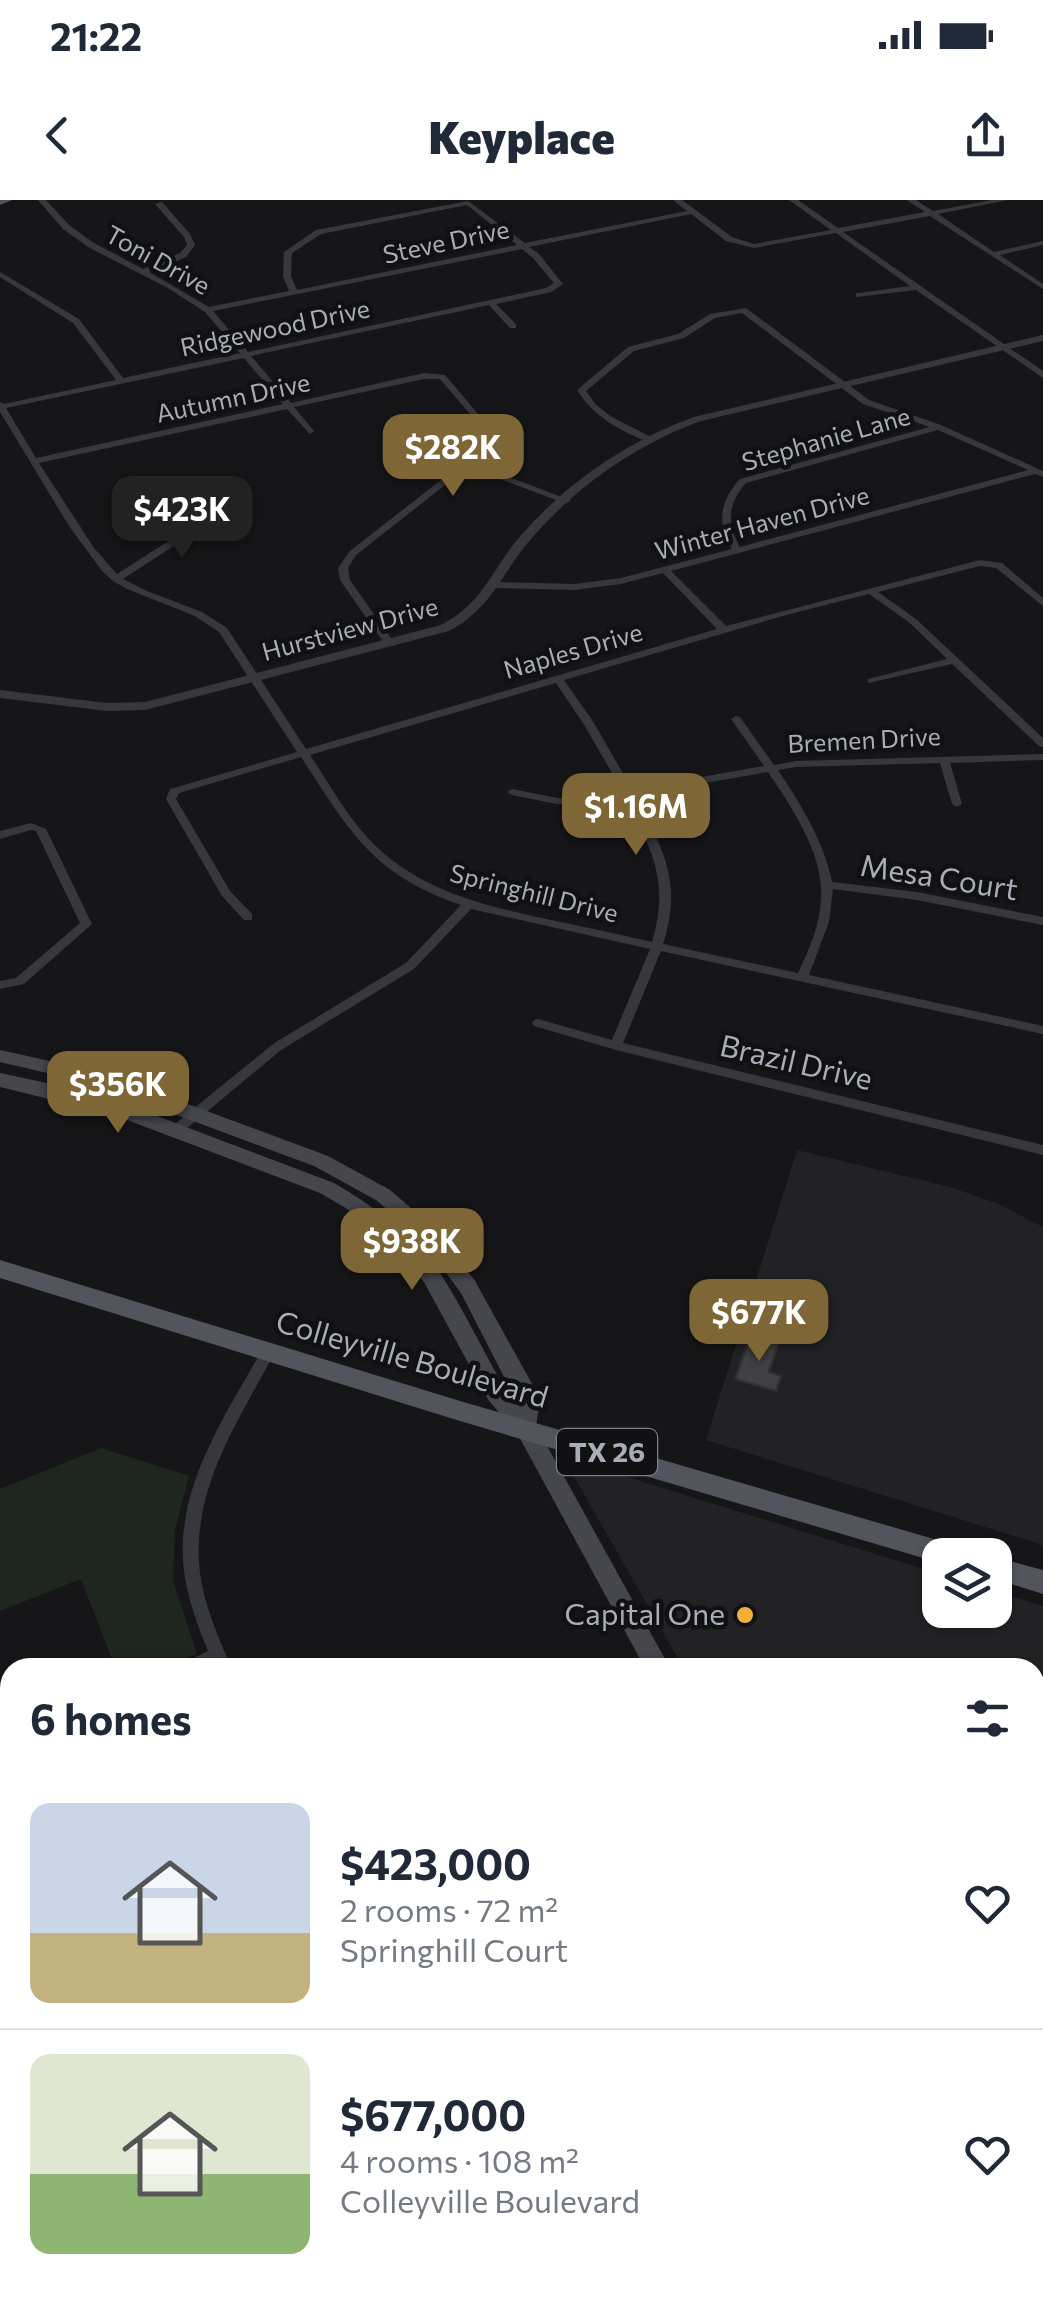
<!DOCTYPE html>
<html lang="en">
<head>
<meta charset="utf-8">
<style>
  :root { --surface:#fff; --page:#f6f6f7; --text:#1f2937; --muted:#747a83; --line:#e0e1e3; --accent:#7e6636 }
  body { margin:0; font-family:Commissioner,sans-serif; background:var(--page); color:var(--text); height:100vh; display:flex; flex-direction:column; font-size:38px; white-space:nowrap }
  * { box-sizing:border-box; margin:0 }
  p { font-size:32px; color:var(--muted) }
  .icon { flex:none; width:55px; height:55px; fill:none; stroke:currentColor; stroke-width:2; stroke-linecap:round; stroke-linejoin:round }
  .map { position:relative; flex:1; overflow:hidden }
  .side { position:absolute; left:0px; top:1458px; width:1045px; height:642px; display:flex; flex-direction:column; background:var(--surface); border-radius:30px 30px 0 0; box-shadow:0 2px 8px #0004 }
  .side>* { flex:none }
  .controls { position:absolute; left:922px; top:1338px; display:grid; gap:20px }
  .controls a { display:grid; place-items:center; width:90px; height:90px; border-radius:20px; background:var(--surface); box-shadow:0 2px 8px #0004; font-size:50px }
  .price { position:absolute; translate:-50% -85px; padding:0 22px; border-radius:20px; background:var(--accent); color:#fff; font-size:32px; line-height:65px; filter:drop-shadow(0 2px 5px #0008) }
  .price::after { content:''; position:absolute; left:50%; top:60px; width:30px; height:22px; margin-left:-15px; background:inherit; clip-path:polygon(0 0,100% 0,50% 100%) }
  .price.selected { background:#222; color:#fff }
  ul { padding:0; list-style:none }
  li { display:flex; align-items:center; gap:30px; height:250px; padding:0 30px }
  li+li { border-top:2px solid var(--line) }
  li span { display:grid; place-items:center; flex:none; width:280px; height:200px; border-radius:20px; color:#555 }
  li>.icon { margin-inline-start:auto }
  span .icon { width:120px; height:120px; fill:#fffc; stroke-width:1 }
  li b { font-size:42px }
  h2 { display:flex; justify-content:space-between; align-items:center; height:120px; padding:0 30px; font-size:42px }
  .status { display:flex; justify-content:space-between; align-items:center; height:70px; padding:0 50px; background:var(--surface); direction:ltr }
  .status svg { height:28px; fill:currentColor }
  header { display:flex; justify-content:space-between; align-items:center; height:130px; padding:0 30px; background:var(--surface); font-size:45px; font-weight:800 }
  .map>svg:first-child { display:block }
  .built { fill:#222225 }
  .green { fill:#1e261f }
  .building { fill:#404145; stroke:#303034; stroke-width:2.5 }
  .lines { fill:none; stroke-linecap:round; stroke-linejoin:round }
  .minor { fill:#37383d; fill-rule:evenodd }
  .tertiary { fill:#37383d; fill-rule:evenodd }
  .secondary { fill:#45474d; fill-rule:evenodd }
  .primary { fill:#53555c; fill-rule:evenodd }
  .poi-dot { fill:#f2b134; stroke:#111113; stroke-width:4 }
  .labels { text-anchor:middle; stroke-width:9; stroke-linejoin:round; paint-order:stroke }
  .far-street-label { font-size:25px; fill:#a8adb8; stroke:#111113 }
  .shield { fill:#111113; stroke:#7b7e86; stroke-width:2.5 }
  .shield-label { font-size:28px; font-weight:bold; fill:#a8adb8 }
  .street-label { font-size:30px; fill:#a8adb8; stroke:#111113 }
  .poi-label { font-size:30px; fill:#a8adb8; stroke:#111113; text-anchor:end }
</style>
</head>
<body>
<div class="status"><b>21:22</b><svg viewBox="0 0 49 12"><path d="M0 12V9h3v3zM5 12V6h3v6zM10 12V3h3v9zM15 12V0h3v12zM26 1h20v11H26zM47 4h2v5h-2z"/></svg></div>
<header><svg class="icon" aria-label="back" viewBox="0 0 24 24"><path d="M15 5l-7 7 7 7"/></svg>Keyplace<svg class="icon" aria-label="share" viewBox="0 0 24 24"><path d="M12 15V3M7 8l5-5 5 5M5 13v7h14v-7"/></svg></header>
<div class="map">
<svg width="1043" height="2099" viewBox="0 0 1043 2099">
  <rect width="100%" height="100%" fill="#161618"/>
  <!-- built -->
  <g class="built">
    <path d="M797 950 950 987 999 1004 1043 1027V1345L706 1240Z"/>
    <path d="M592 1266 940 1374V1410H995V1391L1043 1406V1571L1035 1569V1468L683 1467 573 1275Z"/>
  </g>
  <!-- green -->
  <path class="green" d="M101 1248 189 1276 175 1330 173 1380 197 1454 164 1467H115L81 1379 0 1411V1289Z"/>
  <!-- building -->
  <path class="building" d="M750 1136 778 1144 769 1172 781 1176 776 1191 735 1179Z"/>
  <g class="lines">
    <!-- minor -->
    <g class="minor">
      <path d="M38 0H46L69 25 94 43 143 69 180 53 187 45 184 37 155 4 162 2 190 34 195 45 186 57 149 72 209 107 289 91 283 76 284 52 316 30 468 1 525 43 687 11 673 0H682L732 37 754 44 831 30 789 0H798L838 28 925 12 907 0H916L933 11 992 0H1008L938 14 994 52 1043 41V45L1000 55 1043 84V89L930 16 843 32 1043 171V178L916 90 856 97V93H859L910 86 836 33 754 48 726 41 691 14 529 47 539 54 563 84 551 92 496 104 516 124V128H510L489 105 251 156 291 203 424 173 445 175 490 228 491 243 473 263 572 301 564 303 468 267 356 355 348 368 350 380 395 444 394 446H386L340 380 338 368 350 351 464 262 483 243 482 228 440 179H424L294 207 314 231 310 234 287 209 39 263 94 348 117 374 192 326 210 305H216V309L198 330 123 379 147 391 202 412 227 428 306 549 717 429 663 373 621 384 574 390 493 388 488 385 493 382 574 384 621 378 732 349C716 323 720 301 740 279L930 227 863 204 742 113 715 118 684 138 634 151 586 191 596 205 612 217 649 236V240H643C616 228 593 216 577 190L628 147 678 134 710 114 746 108 869 200 941 225 1043 271V277L1035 274 671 371 726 426 980 360 1002 363 1043 398V406L996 368 980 366 878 392 916 419 1043 538V547L1039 546 952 464 868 483V479L947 459 910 423 869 394 786 415 564 480 594 523 632 589 764 566 731 519 736 516 740 517 774 565 796 561 1043 554V560L950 563 962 604 957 607 952 604 940 563 796 567 778 570C801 605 824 641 832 682L917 692 1043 717V725L917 700 833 689 829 722 809 775 1043 826V834L661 751 623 843 1043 945V955L616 850 534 826 532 823 534 820 538 819 612 840 650 749 471 709 414 769 281 850 180 934H170L168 931 170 928 273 844 406 763 461 705C372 674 350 632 301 557L179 593 176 599 230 691 252 714V720H244L222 696 166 599 170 589 297 552 219 432 195 416 127 389 113 381 102 371 69 326 0 212V202L4 204 116 180 73 123 0 77V72L79 119 123 178 240 153 205 112 168 88 88 47 63 29ZM467 5 517 45 297 90 291 76 292 53 321 34ZM522 49 533 58 554 83 546 88 248 152 213 111ZM244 158 283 204 36 258 6 208ZM938 230 1028 270 740 347C726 323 728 303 746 283ZM556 483 583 523 622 590 580 598H557L512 589 507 592 512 595 557 604H580L625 597C652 650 670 681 652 742 617 734 582 726 546 719 481 705 414 689 367 637 345 613 328 582 310 555ZM768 572C792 608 824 654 821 699 820 725 809 750 798 773L663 744C683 682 663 649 635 595Z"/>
      <path d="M31 623 46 629 92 724 24 784 0 789V781L16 778 80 723 36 631 31 630 0 639V631Z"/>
      <path d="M268 1146 273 1148 275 1152C238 1222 190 1290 200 1373 204 1406 219 1437 231 1468H215L214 1465 208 1468H182L184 1463 208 1451C199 1428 189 1403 185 1378 171 1293 224 1218 263 1148Z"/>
      <path d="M10 1539V1556L0 1560V1543Z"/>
      <path d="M305 2090H335L329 2099H299Z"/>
      <path d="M473 2090H493L497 2099H477Z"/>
    </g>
    <!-- tertiary -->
    <path class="tertiary" d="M1043 135V141L701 221C635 245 577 286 531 339 501 373 493 408 449 431L145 510 107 511 0 498V490L107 503 145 502 441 425C484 403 492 368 522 334 569 281 628 241 694 217Z"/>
    <!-- secondary -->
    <g class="secondary">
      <path d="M0 850 104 873 328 956 390 990 434 1028 475 1081 537 1193 540 1199 536 1226 670 1468H645L517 1233 489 1201 424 1082 374 1028 344 1007 320 993 114 915 0 887V873L80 890 128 905 334 983C373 1006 414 1035 440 1073 464 1110 483 1151 505 1189L518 1204 461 1093 420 1038 376 1000 314 966 94 884 0 862Z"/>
      <path d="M1035 2079 1043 2088V2099H1016L1012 2090H1035Z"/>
    </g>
    <!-- primary -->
    <g class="primary">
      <path d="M0 0H12L0 5Z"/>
      <path d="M0 1060 460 1201 951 1344 960 1347 964 1355H940V1363L460 1221 0 1078Z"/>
      <path d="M995 1357 1043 1370V1394L995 1379Z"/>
    </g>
  </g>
  <!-- markers -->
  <circle class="poi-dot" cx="745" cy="1415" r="10"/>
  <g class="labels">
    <!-- far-street labels -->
    <g class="far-street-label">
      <text transform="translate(446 42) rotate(-12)" y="9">Steve Drive</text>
      <text transform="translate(158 60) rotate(29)" y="9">Toni Drive</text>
      <text transform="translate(275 128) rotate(-12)" y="9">Ridgewood Drive</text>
      <text transform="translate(233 198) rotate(-12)" y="9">Autumn Drive</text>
      <text transform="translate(826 239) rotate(-16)" y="9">Stephanie Lane</text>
      <text transform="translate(762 323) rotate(-15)" y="9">Winter Haven Drive</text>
      <text transform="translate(350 429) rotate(-15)" y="9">Hurstview Drive</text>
      <text transform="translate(573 451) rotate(-16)" y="9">Naples Drive</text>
      <text transform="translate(864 540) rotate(-3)" y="9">Bremen Drive</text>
      <text transform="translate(534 693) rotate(14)" y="9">Springhill Drive</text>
    </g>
    <!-- shield labels -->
    <rect class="shield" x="557" y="1229" width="100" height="46" rx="8"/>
    <g class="shield-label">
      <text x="607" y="1262">TX 26</text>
    </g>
    <!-- street labels -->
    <g class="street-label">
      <text transform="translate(939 678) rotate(9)" y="10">Mesa Court</text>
      <text transform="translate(796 863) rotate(13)" y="10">Brazil Drive</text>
      <text transform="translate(412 1160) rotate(16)" y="10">Colleyville Boulevard</text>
    </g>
    <!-- poi labels -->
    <g class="poi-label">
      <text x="725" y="1425">Capital One</text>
    </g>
  </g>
</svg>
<div class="controls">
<a><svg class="icon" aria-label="layers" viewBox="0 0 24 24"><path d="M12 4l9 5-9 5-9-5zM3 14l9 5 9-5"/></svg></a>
</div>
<b class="price" style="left:453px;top:299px">$282K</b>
<b class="price selected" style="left:182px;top:361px">$423K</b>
<b class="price" style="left:636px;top:658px">$1.16M</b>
<b class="price" style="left:118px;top:936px">$356K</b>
<b class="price" style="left:412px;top:1093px">$938K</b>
<b class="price" style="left:759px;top:1164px">$677K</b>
<section class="side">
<h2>6 homes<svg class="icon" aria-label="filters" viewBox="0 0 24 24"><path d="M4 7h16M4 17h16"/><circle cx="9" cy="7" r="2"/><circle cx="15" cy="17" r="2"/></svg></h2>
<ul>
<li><span style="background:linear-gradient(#c9d6e8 65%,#c2b280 0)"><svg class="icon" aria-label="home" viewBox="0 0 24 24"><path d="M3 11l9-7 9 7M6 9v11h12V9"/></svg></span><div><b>$423,000</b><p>2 rooms · 72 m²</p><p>Springhill Court</p></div><svg class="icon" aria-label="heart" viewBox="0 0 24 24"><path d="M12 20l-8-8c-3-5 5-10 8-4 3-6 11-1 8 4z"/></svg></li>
<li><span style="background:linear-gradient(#dfe7d0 60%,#8fb573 0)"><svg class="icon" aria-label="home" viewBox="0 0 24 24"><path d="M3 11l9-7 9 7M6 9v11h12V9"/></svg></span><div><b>$677,000</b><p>4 rooms · 108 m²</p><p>Colleyville Boulevard</p></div><svg class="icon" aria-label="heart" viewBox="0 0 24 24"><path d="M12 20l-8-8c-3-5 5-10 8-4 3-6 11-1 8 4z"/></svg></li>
</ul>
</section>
</div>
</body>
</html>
